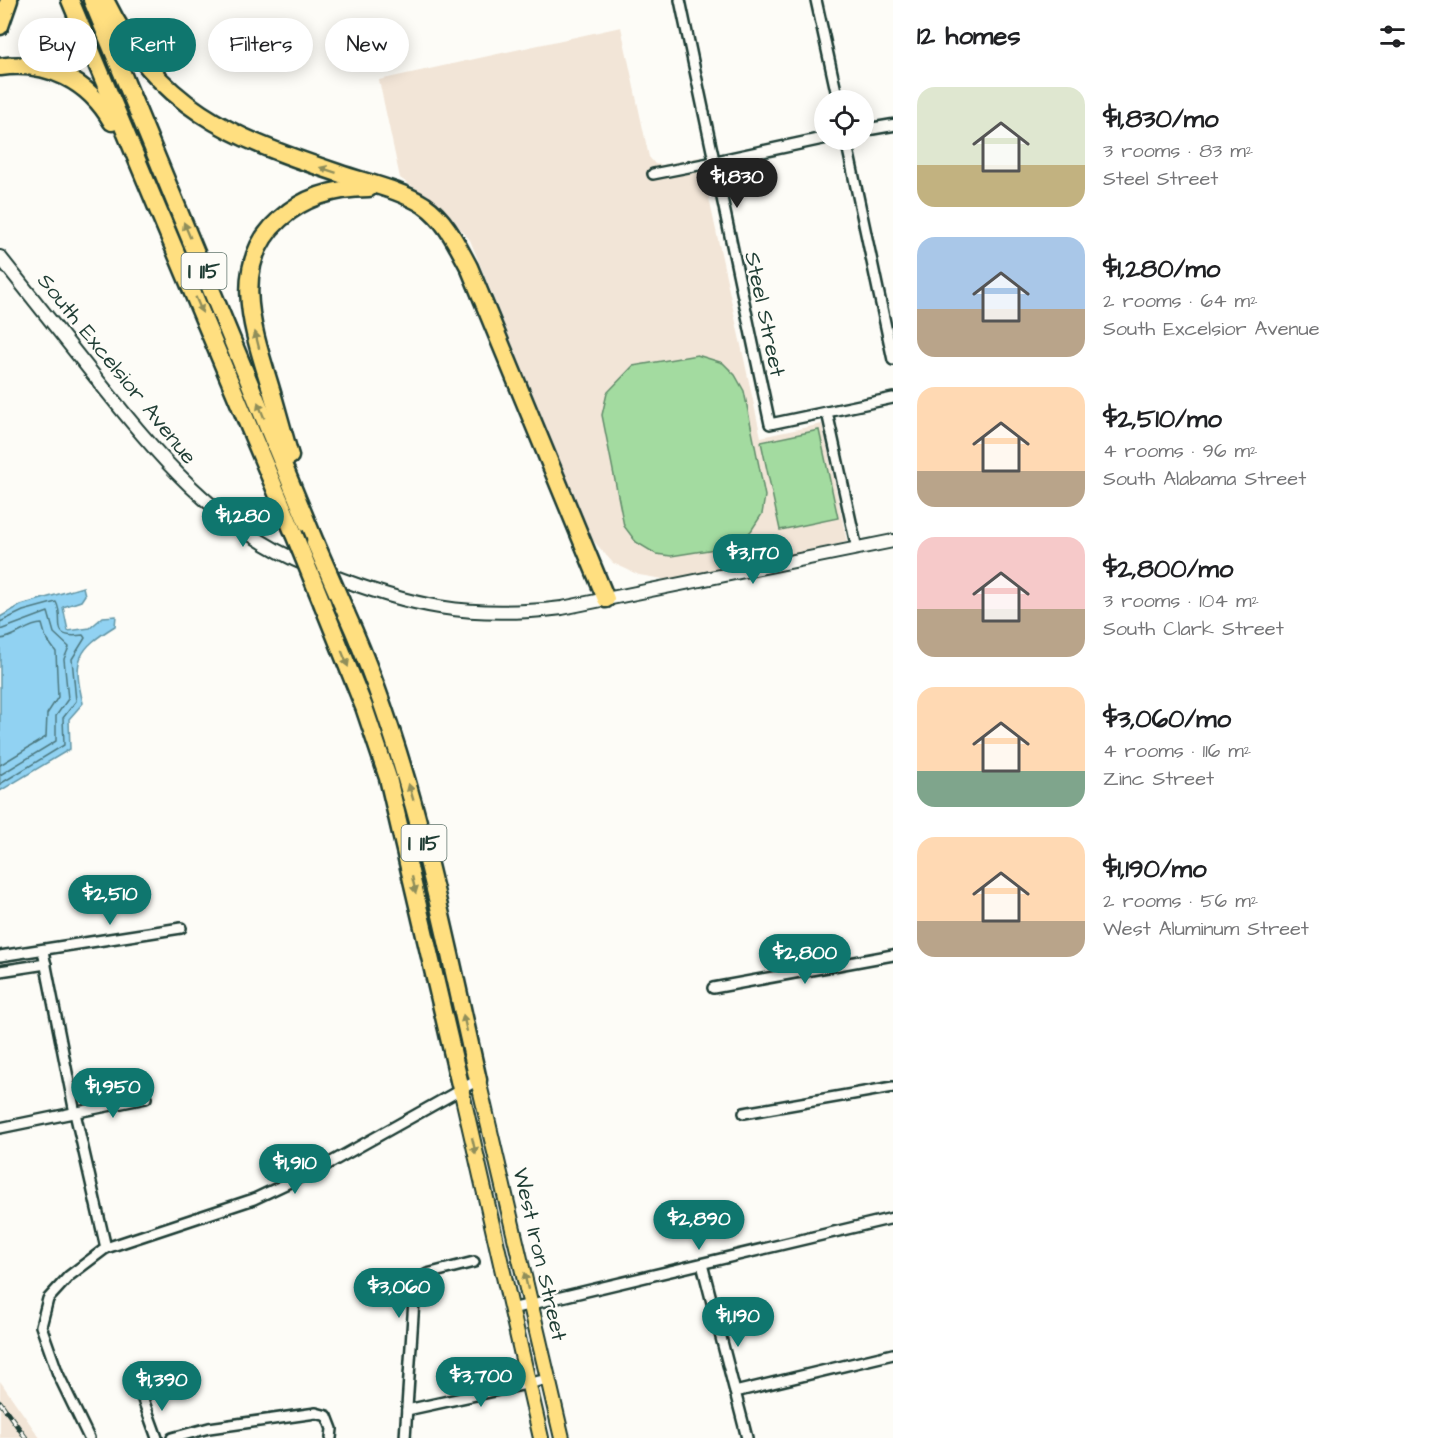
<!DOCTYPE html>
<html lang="en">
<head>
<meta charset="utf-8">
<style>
  :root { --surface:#fff; --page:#f2f2f2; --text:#202124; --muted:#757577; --accent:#0f766e }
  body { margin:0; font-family:"Architects Daughter",sans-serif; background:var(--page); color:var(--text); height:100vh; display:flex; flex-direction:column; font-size:22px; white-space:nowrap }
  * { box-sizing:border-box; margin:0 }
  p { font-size:20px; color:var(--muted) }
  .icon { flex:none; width:33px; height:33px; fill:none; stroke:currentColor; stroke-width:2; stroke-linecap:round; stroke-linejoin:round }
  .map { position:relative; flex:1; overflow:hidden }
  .panel { display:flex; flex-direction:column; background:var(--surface); width:540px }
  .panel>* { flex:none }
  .guide { position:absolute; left:18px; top:18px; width:570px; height:54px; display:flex; gap:12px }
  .buttons { position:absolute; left:814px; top:90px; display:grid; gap:12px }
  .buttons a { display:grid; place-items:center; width:60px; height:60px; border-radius:50%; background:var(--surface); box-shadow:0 3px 15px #0003; font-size:30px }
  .price { position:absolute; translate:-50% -51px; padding:0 14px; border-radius:21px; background:var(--accent); color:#fff; font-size:20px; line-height:39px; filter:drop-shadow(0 2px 3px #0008) }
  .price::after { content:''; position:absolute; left:50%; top:36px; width:18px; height:14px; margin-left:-9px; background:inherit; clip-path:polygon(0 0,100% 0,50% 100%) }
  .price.current { background:#222; color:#fff }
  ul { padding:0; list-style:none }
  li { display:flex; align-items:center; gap:18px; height:150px; padding:0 24px }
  li span { display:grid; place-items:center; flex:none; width:168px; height:120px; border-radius:18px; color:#555 }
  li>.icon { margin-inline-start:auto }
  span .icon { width:72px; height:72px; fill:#fffc; stroke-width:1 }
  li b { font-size:26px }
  h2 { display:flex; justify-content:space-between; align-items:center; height:72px; padding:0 24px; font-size:26px }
  .chip { padding:0 21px; border-radius:27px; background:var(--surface); box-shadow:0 3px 15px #0003; font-size:21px; line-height:54px }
  .chip.current { background:var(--accent); color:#fff }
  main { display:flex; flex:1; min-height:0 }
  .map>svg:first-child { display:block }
  .built { fill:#f2e5d7 }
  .green { fill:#a3dba0; stroke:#618c6a; stroke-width:1.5 }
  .water { fill:#91d2f2; stroke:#6396a6; stroke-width:1.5 }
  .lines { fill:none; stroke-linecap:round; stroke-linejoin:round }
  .shore { stroke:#4d7980; stroke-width:1.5 }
  .minor-casing { stroke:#1f3d34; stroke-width:14 }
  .tertiary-casing { stroke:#1f3d34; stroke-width:15 }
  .secondary-casing { stroke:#1f3d34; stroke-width:16 }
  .primary-casing { stroke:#1f3d34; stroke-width:18 }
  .motorway-casing { stroke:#1f3d34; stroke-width:21 }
  .minor { stroke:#fdfcf7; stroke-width:9 }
  .tertiary { stroke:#fdfcf7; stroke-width:10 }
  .secondary { stroke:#fdfcf7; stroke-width:12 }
  .primary { stroke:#ffdf80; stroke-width:14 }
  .motorway { stroke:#ffdf80; stroke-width:16 }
  .rail-casing { stroke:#1f3d34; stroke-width:5 }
  .rail { stroke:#fdfcf7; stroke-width:3; stroke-dasharray:9; stroke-linecap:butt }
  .motorway-bridge-casing { stroke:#1f3d34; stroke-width:21; stroke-linecap:butt }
  .motorway-bridge { stroke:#ffdf80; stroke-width:16 }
  .oneway { fill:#8f8e5a }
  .labels { text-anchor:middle; stroke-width:5; stroke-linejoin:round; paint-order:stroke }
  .shield { fill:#fdfcf7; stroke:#62766e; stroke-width:1.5 }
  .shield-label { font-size:21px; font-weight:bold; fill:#1f3d34 }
  .street-label { font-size:22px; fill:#1f3d34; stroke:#fdfcf7 }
</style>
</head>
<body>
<main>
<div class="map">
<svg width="893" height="1438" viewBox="0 0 893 1438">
  <rect width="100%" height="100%" fill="#fdfcf7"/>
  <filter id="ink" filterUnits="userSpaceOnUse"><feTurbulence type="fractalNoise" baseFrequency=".0167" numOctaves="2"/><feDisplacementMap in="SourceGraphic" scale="12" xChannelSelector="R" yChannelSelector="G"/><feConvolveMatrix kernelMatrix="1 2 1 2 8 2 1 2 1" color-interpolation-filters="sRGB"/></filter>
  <g filter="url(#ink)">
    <!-- built -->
    <g class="built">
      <path d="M621 27 649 157 655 164 663 165 700 157 761 437 822 424 847 542 669 580 639 575 613 563 590 537 470 240 442 207 400 178 379 80Z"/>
      <path d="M0 1381 40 1438H0Z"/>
    </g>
    <!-- green -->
    <g class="green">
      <path d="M697 355 723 363 735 375 744 391 765 496 762 514 751 531 734 546 671 556 656 554 636 542 624 526 602 415 607 393 633 366Z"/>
      <path d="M819 430 838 518 780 530 761 442Z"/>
    </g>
    <!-- water -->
    <path class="water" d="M83 587 85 595 81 601 63 607 68 631 90 628 103 617 116 616 115 626C78 649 72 659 83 703L69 719 70 749 0 791V617L21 605Z"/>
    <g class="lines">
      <!-- shore -->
      <g class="shore">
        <path d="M0 622 23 611 56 602C66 620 47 640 83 635L85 638 72 659 76 701 63 718 64 745 0 784"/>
        <path d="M0 630 48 612 54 633 69 647 64 659 68 699 56 716V741L0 775"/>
        <path d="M0 639C16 638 27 624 42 624L46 638 56 652 58 697 47 714 46 737 0 765"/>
      </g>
      <defs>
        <g id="minor">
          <path d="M680 0 770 424 893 398"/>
          <path d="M816 0 838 100"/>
          <path d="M846 140 893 360"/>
          <path d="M653 174 714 162"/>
          <path d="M827 412 857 549"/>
          <path d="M43 951 75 1113 106 1248"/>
          <path d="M0 956 181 928"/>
          <path d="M0 971 46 964"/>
          <path d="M713 988 893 955"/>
          <path d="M744 1113 893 1087"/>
          <path d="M0 1128 146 1098"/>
          <path d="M702 1264 747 1438"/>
          <path d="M511 1309 893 1218"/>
          <path d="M735 1392 893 1354"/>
          <path d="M141 1394 157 1438"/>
          <path d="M407 1410 549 1379"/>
          <path d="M89 1438 58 1374 41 1326 48 1299 69 1276 106 1248 254 1199 328 1164 478 1080"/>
          <path d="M172 1438 209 1428 316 1413 327 1416 332 1429 331 1438"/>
          <path d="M405 1438 415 1285 427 1274 474 1262"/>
        </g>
        <g id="tertiary">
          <path d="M864 130 893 125"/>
          <path d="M714 162 825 138"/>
        </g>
        <g id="secondary">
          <path d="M0 257C32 297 64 338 96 378 157 455 217 528 309 566"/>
          <path d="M325 573C411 607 470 619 562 608L893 541"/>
        </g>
        <g id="primary">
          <path d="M478 1080 562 1438"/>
          <path d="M461 1089 541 1438"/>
        </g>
        <g id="motorway">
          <path d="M70 0 294 534"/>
          <path d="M92 0 315 542"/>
          <path d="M105 0C158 108 230 137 338 173 366 183 399 189 424 205 446 220 457 245 469 267L606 599"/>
          <path d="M0 26 9 0"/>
          <path d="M0 67C47 60 89 81 112 122"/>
          <path d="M290 456C283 433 277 409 270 386 253 330 229 264 280 219 305 196 336 188 369 188"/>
          <path d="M323 605 364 707 388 778 461 1089"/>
          <path d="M346 613C413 762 442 922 478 1080"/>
        </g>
      </defs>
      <!-- minor casing -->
      <use href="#minor" class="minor-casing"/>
      <!-- tertiary casing -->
      <use href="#tertiary" class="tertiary-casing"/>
      <!-- secondary casing -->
      <use href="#secondary" class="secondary-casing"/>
      <!-- primary casing -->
      <use href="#primary" class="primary-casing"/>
      <!-- motorway casing -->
      <use href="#motorway" class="motorway-casing"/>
      <!-- minor -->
      <use href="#minor" class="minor"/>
      <!-- tertiary -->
      <use href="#tertiary" class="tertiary"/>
      <!-- secondary -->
      <use href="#secondary" class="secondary"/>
      <!-- primary -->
      <use href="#primary" class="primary"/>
      <!-- motorway -->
      <use href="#motorway" class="motorway"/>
      <defs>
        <path id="rail" d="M0 1402 26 1438"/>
      </defs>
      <!-- rail casing -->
      <use href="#rail" class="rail-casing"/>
      <!-- rail -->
      <use href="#rail" class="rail"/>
      <defs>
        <g id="motorway-bridge">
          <path d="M294 534 323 605"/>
          <path d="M315 542 346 613"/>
        </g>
      </defs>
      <!-- motorway-bridge casing -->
      <use href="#motorway-bridge" class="motorway-bridge-casing"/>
      <!-- motorway-bridge -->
      <use href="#motorway-bridge" class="motorway-bridge"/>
    </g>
    <!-- one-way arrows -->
    <defs><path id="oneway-solid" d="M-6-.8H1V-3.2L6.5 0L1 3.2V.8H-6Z" transform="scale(1.5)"/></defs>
    <g class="oneway">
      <use href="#oneway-solid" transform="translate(328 170) rotate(-162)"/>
      <use href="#oneway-solid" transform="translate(187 230) rotate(-113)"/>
      <use href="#oneway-solid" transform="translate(199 305) rotate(67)"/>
      <use href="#oneway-solid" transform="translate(257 340) rotate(-104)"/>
      <use href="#oneway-solid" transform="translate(261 410) rotate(-112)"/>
      <use href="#oneway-solid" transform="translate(345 659) rotate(68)"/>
      <use href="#oneway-solid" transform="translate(411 792) rotate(-106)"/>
      <use href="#oneway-solid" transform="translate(414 885) rotate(77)"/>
      <use href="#oneway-solid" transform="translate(465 1023) rotate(-103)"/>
      <use href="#oneway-solid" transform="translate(474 1146) rotate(77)"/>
      <use href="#oneway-solid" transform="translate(526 1281) rotate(-103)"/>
    </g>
  </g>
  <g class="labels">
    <!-- shield labels -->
    <g class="shield">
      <rect x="181.5" y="253" width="45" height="36" rx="4.5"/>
      <rect x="401.5" y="825" width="45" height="36" rx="4.5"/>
    </g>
    <g class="shield-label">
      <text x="204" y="278">I 115</text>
      <text x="424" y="850">I 115</text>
    </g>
    <!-- street labels -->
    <g class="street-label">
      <text transform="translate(766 314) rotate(78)" y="8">Steel Street</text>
      <text transform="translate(118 368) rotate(51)" y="8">South Excelsior Avenue</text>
      <text transform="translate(541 1254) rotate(77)" y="8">West Iron Street</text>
    </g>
  </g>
</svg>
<div class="buttons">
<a><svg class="icon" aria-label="locate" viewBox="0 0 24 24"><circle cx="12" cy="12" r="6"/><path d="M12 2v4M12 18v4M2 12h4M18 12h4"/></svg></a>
</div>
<b class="price current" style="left:737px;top:209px">$1,830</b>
<b class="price" style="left:243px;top:548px">$1,280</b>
<b class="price" style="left:753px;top:585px">$3,170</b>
<b class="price" style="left:110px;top:926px">$2,510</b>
<b class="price" style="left:805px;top:985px">$2,800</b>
<b class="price" style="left:113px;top:1119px">$1,950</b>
<b class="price" style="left:295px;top:1195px">$1,910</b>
<b class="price" style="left:699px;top:1251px">$2,890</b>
<b class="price" style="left:399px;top:1319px">$3,060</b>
<b class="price" style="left:738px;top:1348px">$1,190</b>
<b class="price" style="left:481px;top:1408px">$3,700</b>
<b class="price" style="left:162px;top:1412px">$1,390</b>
<div class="guide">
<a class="chip">Buy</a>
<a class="chip current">Rent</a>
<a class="chip">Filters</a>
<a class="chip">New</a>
</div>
</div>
<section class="panel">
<h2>12 homes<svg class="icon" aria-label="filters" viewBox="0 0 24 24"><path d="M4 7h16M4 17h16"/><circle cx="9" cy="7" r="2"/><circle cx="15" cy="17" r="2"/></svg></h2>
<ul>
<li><span style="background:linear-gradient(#dfe7d0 65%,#c2b280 0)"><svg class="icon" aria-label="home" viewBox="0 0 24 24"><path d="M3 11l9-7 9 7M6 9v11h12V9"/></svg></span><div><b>$1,830/mo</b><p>3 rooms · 83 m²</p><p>Steel Street</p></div></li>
<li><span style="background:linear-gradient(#a9c7e8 60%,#b9a48a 0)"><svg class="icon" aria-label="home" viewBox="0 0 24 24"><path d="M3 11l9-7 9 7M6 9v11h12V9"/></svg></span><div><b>$1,280/mo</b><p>2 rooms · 64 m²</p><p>South Excelsior Avenue</p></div></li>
<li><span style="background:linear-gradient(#ffd9b3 70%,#b9a48a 0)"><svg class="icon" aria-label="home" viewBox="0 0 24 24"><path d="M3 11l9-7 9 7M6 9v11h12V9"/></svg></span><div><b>$2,510/mo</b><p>4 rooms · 96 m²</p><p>South Alabama Street</p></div></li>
<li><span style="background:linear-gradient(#f6c9c9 60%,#b9a48a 0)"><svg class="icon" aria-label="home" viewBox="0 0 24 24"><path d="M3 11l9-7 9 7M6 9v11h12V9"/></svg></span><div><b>$2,800/mo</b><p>3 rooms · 104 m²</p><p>South Clark Street</p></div></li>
<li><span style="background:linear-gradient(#ffd9b3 70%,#7fa58c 0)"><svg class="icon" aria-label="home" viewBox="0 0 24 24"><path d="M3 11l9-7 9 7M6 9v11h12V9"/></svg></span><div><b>$3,060/mo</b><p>4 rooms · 116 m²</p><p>Zinc Street</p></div></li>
<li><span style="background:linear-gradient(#ffd9b3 70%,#b9a48a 0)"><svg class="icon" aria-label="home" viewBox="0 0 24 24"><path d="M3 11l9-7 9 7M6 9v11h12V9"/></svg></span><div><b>$1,190/mo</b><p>2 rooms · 56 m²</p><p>West Aluminum Street</p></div></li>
</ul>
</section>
</main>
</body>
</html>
